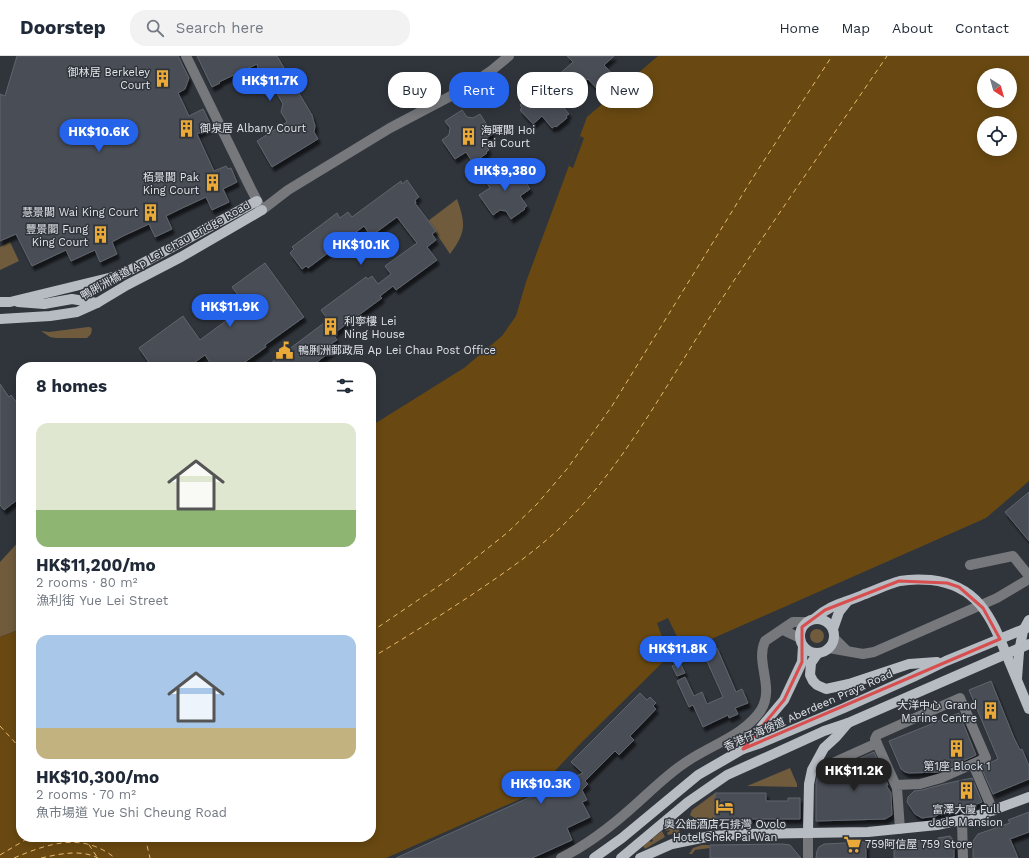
<!DOCTYPE html>
<html lang="en">
<head>
<meta charset="utf-8">
<style>
  :root { --surface:#fff; --page:#f2f2f3; --text:#1f2937; --muted:#747a83; --line:#e0e1e3; --accent:#2563eb }
  body { margin:0; font-family:"Work Sans","Noto Sans TC",sans-serif; background:var(--page); color:var(--text); height:100vh; display:flex; flex-direction:column; font-size:15px; white-space:nowrap }
  * { box-sizing:border-box; margin:0 }
  p { font-size:13px; color:var(--muted) }
  .icon { flex:none; width:22px; height:22px; fill:none; stroke:currentColor; stroke-width:2; stroke-linecap:round; stroke-linejoin:round }
  .map { position:relative; flex:1; overflow:hidden }
  .panel { position:absolute; left:16px; top:306px; width:360px; height:480px; display:flex; flex-direction:column; background:var(--surface); border-radius:16px; box-shadow:0 2px 10px #0003 }
  .panel>* { flex:none }
  .banner { position:absolute; left:388px; top:16px; width:380px; height:36px; display:flex; gap:8px }
  .needle { width:26px; rotate:143deg }
  .fabs { position:absolute; left:977px; top:12px; display:grid; gap:8px }
  .fabs a { display:grid; place-items:center; width:40px; height:40px; border-radius:50%; background:var(--surface); box-shadow:0 2px 10px #0003; font-size:20px }
  .price { position:absolute; translate:-50% -34px; padding:0 9px; border-radius:14px; background:var(--accent); color:#fff; font-size:13px; line-height:26px; filter:drop-shadow(0 1px 2px #0008) }
  .price::after { content:''; position:absolute; left:50%; top:24px; width:12px; height:9px; margin-left:-6px; background:inherit; clip-path:polygon(0 0,100% 0,50% 100%) }
  .price.active { background:#222; color:#fff }
  ul { padding:0; list-style:none }
  li { display:grid; align-content:center; gap:8px; height:212px; padding:0 20px }
  li span { display:grid; place-items:center; height:124px; border-radius:12px; color:#555 }
  li>.icon { margin-inline-start:auto }
  span .icon { width:72px; height:72px; fill:#fffc; stroke-width:1 }
  li b { font-size:17px }
  h2 { display:flex; justify-content:space-between; align-items:center; height:48px; padding:0 20px; font-size:17px }
  .pill { padding:0 14px; border-radius:16px; background:var(--surface); box-shadow:0 2px 10px #0003; font-size:14px; line-height:36px }
  .pill.active { background:var(--accent); color:#fff }
  header { display:flex; align-items:center; gap:24px; box-sizing:border-box; height:56px; padding:0 20px; background:var(--surface); border-bottom:1px solid var(--line) }
  header strong { font-size:19px }
  nav { display:flex; gap:22px; margin-inline-start:auto; font-size:14px }
  .search { width:280px; height:36px; background:var(--page); display:flex; align-items:center; gap:10px; box-sizing:border-box; padding:0 14px; border-radius:16px; color:var(--muted); font-size:15px }
  .map>svg:first-child { display:block }
  .green { fill:#705b3d }
  .water { fill:#694911; fill-rule:evenodd }
  .pier { fill:#30353c }
  .lines { fill:none; stroke-linecap:round; stroke-linejoin:round }
  .ferry { stroke:#ebb96c; stroke-width:1; stroke-dasharray:5 4; stroke-linecap:butt }
  .building { fill:#494e56; stroke:#60656d; filter:url(#shadow) }
  .minor { stroke:#76787c; stroke-width:10 }
  .major { stroke:#b7bcc3; stroke-width:10 }
  .major-bridge { stroke:#b7bcc3; stroke-width:10 }
  .marked { fill:none; stroke:#d84e4f; stroke-width:3; stroke-linejoin:round }
  .labels { text-anchor:middle; stroke-width:3; stroke-linejoin:round; paint-order:stroke }
  .poi-label { font-size:11px; fill:#e2e5ea; stroke:#30353c; text-anchor:end }
  .street-label { font-size:11px; fill:#e2e5ea; stroke:#30353c }
</style>
</head>
<body>
<header>
<strong>Doorstep</strong>
<div class="search"><svg class="icon" aria-label="search" viewBox="0 0 24 24"><circle cx="10" cy="10" r="6"/><path d="M15 15l6 6"/></svg>Search here</div>
<nav><a>Home</a><a>Map</a><a>About</a><a>Contact</a></nav>
</header>
<div class="map">
<svg width="1029" height="802" viewBox="0 0 1029 802">
  <defs>
    <filter id="shadow"><feDropShadow dx="2.5" dy="4.5" stdDeviation="1" flood-color="#0009"/></filter>
  </defs>
  <rect width="100%" height="100%" fill="#30353c"/>
  <!-- green -->
  <g class="green">
    <path d="M457 143C466 169 466 176 450 198L428 165Z"/>
    <path d="M10 186 19 205 0 214V191Z"/>
    <path d="M88 271H90L92 273 91 278 87 282H56L50 281 41 275 49 276Z"/>
    <path d="M21 483V573L0 581V506Z"/>
    <circle cx="817" cy="580" r="7"/>
    <path d="M790 712 797 728V731L747 730Z"/>
    <path d="M715 737V763C707 763 697 765 690 759L692 754Z"/>
    <path d="M671 768 676 769 680 776 668 779 667 777 670 775 669 774 666 775 665 773Z"/>
    <path d="M662 775 665 781 645 793 643 790 649 785 651 786 653 785 652 783Z"/>
    <path d="M702 789H709L710 792 695 794 692 798H689L693 792Z"/>
  </g>
  <!-- water -->
  <path class="water" d="M658 0H1029V425L986 462 684 595 668 562 657 567 669 600 581 687 538 733 518 744 386 802H0V581L21 573V781H371V370L464 312 502 280 516 260 526 226 587 61ZM984 19H1010V45H984ZM984 67H1010V93H984Z"/>
  <!-- pier -->
  <path class="pier" d="M580 80 584 82 573 112 569 110Z"/>
  <g class="lines">
    <!-- ferry -->
    <g class="ferry">
      <path d="M371 576 449 523 507 477 537 448 567 413 612 350 752 123 832 0"/>
      <path d="M371 602C405 582 438 561 470 540 507 515 544 490 575 457 628 400 666 330 708 264 766 175 827 88 887 0"/>
      <path d="M0 670 21 693"/>
      <path d="M84 781 97 801"/>
      <path d="M145 781 150 802"/>
      <path d="M0 799 30 781"/>
      <path d="M14 802C49 787 83 776 115 802"/>
      <path d="M41 802C60 798 80 793 98 802"/>
    </g>
  </g>
  <!-- building -->
  <g class="building">
    <path d="M17 0H178L189 22 185 33 178 37 182 45 189 60 203 53 212 71 197 78 203 91 214 115 226 110 228 113 231 112 237 126 223 133 229 146 212 154 206 141 178 154 166 160 172 173 155 181 149 168 123 180 112 186 117 198 100 206 95 194 71 205 66 194 32 210 16 178 0 185V38L5 40Z"/>
    <path d="M197 0H277L312 59 315 70 314 76 318 83 272 111 257 85 287 66 281 56 283 48 272 29 267 32 260 21 257 8 219 26 220 27 212 31Z"/>
    <path d="M567 0H614L604 9 614 20 612 22 613 24 602 33 601 32 598 34 588 23 576 33 575 32 559 46 569 58 566 60 567 62 556 71 555 70 552 72 542 60 533 68 520 54 522 52 520 49 528 43 521 35 524 32 521 30 532 20 535 23 537 21 544 29 554 21 555 22 573 6Z"/>
    <path d="M462 54 467 61 473 62 480 58 493 78 486 82 485 88 489 94 486 96 487 97 473 107 466 96 455 103 442 84 449 79 450 72 445 65Z"/>
    <path d="M499 110 504 117 511 118 518 113 530 133 520 140 527 150 524 152 525 153 511 163 506 155 500 154 493 159 479 139 490 132 483 121Z"/>
    <path d="M407 124 419 141 415 144 416 147H415L436 175 432 178 436 184 427 191 437 204 396 234 393 230 380 240 382 242 333 278 337 284 329 289 333 294 310 311H275L272 306 328 264 321 254 366 221 368 223 372 220 378 228 391 218 385 210 417 187 397 161 371 180 364 170 308 212 306 210 302 213 290 197 294 193 292 191 337 157 340 162 348 156 352 161 401 125 402 128Z"/>
    <path d="M265 207 304 261 265 289 266 291 238 311H213L205 299 188 311H152L139 292 183 260 200 284 246 250 232 231Z"/>
    <path d="M0 328 9 341 11 339 21 352V441L4 454 0 449Z"/>
    <path d="M1029 436V485L1005 456Z"/>
    <path d="M717 592 736 636 742 633 748 647 735 652 738 658 729 662 728 659 703 671 693 649 689 651 677 625 685 621 694 640 702 636 707 648 723 641 706 603 708 602 706 597Z"/>
    <path d="M680 607 685 617 677 620 672 610Z"/>
    <path d="M991 625 1014 682 1020 694 1022 693 1029 710V723L993 738 981 711 998 703 969 634Z"/>
    <path d="M640 637 647 644 650 641 656 647 653 650 656 653 630 680 634 684 619 699 615 695 585 725 588 728 582 734 587 744 582 746 590 761 567 772 572 784 532 802H396L583 717 571 706Z"/>
    <path d="M959 657 976 699 939 716 909 717 905 716 901 713 889 685Z"/>
    <path d="M874 696 888 729H886L891 737 892 759 885 763 816 765V727L818 718 823 716H829Z"/>
    <path d="M972 722 982 746 964 753 944 758 943 756 936 760 922 762 915 758 907 746 908 741 914 735 922 734 944 728Z"/>
    <path d="M715 737H766V745H788V742H800V763H715Z"/>
    <path d="M1029 756V776L1010 783 1018 802H973V785L978 778 1010 767 1008 764Z"/>
    <path d="M950 780 954 785V802H894V785H902V787L923 784 938 788V782Z"/>
    <path d="M866 786V802H816L817 795 819 791 824 788Z"/>
    <path d="M783 788 790 789 801 802H710V789Z"/>
  </g>
  <g class="lines">
    <!-- minor -->
    <g class="minor">
      <path d="M186 0 251 133 262 154 288 134 390 72 466 32 492 14 509 0"/>
      <path d="M970 509 1013 500 1029 520"/>
      <path d="M783 574 800 582"/>
      <path d="M834 582 847 595"/>
      <path d="M829 592 863 598 874 596 997 542 1029 523"/>
      <path d="M973 708 993 755"/>
      <path d="M826 710 877 687"/>
      <path d="M896 729 920 728 941 722 986 702 960 642 877 679 875 683 897 732 900 773"/>
      <path d="M962 764 963 802"/>
      <path d="M561 802C587 789 613 769 635 749 654 732 672 714 694 701 717 687 746 677 761 654 775 631 755 607 765 585L793 566H806"/>
      <path d="M808 802V776"/>
    </g>
    <!-- major -->
    <g class="major">
      <path d="M0 246H10L121 219 257 145"/>
      <path d="M18 246 44 248 72 243 97 247"/>
      <path d="M0 263 50 260 77 256 97 247 127 229 181 201 262 154"/>
      <circle cx="817" cy="580" r="17"/>
      <path d="M814 563C831 548 845 547 865 538"/>
      <path d="M833 573 839 556 847 546"/>
      <path d="M818 597 811 607 810 619 813 625 817 629 826 633 849 628 909 608 937 606"/>
      <path d="M1007 600 1029 653"/>
      <path d="M1017 622 1019 596"/>
      <path d="M743 693 784 644 802 606 803 590"/>
      <path d="M808 776 809 728 812 714 824 692 836 681 848 667"/>
      <path d="M594 802 622 782 698 719 743 693 761 687 844 652 913 621 946 605 1029 571"/>
      <path d="M621 802 688 746 727 719 824 675 848 667 1029 588"/>
      <path d="M640 802 672 788 711 780 743 778 868 776 937 769 974 761 1029 741"/>
    </g>
    <!-- major-bridge -->
    <g class="major-bridge">
      <path d="M865 538C876 534 888 528 900 525 910 523 920 523 931 524 977 529 991 560 1007 600"/>
      <path d="M1019 596 1023 575 1029 564"/>
    </g>
  </g>
  <!-- marked area -->
  <path class="marked" d="M899 525 947 527 959 531 983 552 1000 583 743 693 784 644 802 606V571L825 554Z"/>
  <!-- icons -->
  <defs>
    <symbol id="building-bare" viewBox="-9 -9 18 18"><path d="M-4-6H4V6H1V3H-1V6H-4ZM-2.5-4.3h1.7v1.8h-1.7ZM.8-4.3h1.7v1.8H.8ZM-2.5-1h1.7V.8h-1.7ZM.8-1h1.7V.8H.8Z" fill="#eaaa39" stroke="#30353c" stroke-width="2.5" paint-order="stroke"/></symbol>
    <symbol id="civic-bare" viewBox="-9 -9 18 18"><path d="M-.6-6.5H3V-4.5H.6V-3L4-1V1h2V6H-6V1h2V-1L-.6-3ZM-1.2 2.5V6h2.4V2.5Z" fill="#eaaa39" stroke="#30353c" stroke-width="2.5" paint-order="stroke"/></symbol>
    <symbol id="hotel-bare" viewBox="-9 -9 18 18"><path d="M-6-4.5h1.5V1H6V5H4.5V3h-9V5H-6ZM-4 0a1.8 1.8 0 1 1 3.6 0ZM.5 0V-2.5h3Q6-2.5 6 0Z" fill="#eaaa39" stroke="#30353c" stroke-width="2.5" paint-order="stroke"/></symbol>
    <symbol id="supermarket-bare" viewBox="-9 -9 18 18"><path d="M-6-5.5h2.5l.6 2H6L4.5 2H-2.5L-4.4-4H-6ZM-1.5 3.2a1.3 1.3 0 1 0 .1 0ZM3 3.2a1.3 1.3 0 1 0 .1 0Z" fill="#eaaa39" stroke="#30353c" stroke-width="2.5" paint-order="stroke"/></symbol>
  </defs>
  <g fill-rule="evenodd">
    <use href="#building-bare" x="150" y="10" width="25" height="25"/>
    <use href="#building-bare" x="174" y="60" width="25" height="25"/>
    <use href="#building-bare" x="456" y="68" width="25" height="25"/>
    <use href="#building-bare" x="200" y="114" width="25" height="25"/>
    <use href="#building-bare" x="138" y="144" width="25" height="25"/>
    <use href="#building-bare" x="88" y="166" width="25" height="25"/>
    <use href="#building-bare" x="318" y="258" width="25" height="25"/>
    <use href="#civic-bare" x="272" y="282" width="25" height="25"/>
    <use href="#building-bare" x="978" y="642" width="25" height="25"/>
    <use href="#building-bare" x="944" y="680" width="25" height="25"/>
    <use href="#building-bare" x="954" y="722" width="25" height="25"/>
    <use href="#hotel-bare" x="712" y="738" width="25" height="25"/>
    <use href="#supermarket-bare" x="840" y="776" width="25" height="25"/>
  </g>
  <g class="labels">
    <!-- poi labels -->
    <g class="poi-label">
      <text x="150" y="20">御林居 Berkeley<tspan x="150" dy="13">Court</tspan></text>
      <text x="200" y="76" text-anchor="start">御泉居 Albany Court</text>
      <text x="481" y="78" text-anchor="start">海暉閣 Hoi<tspan x="481" dy="13">Fai Court</tspan></text>
      <text x="199" y="125">栢景閣 Pak<tspan x="199" dy="13">King Court</tspan></text>
      <text x="138" y="160">慧景閣 Wai King Court</text>
      <text x="88" y="177">豐景閣 Fung<tspan x="88" dy="13">King Court</tspan></text>
      <text x="344" y="269" text-anchor="start">利寧樓 Lei<tspan x="344" dy="13">Ning House</tspan></text>
      <text x="298" y="298" text-anchor="start">鴨脷洲郵政局 Ap Lei Chau Post Office</text>
      <text x="977" y="653">大洋中心 Grand<tspan x="977" dy="13">Marine Centre</tspan></text>
      <text x="957" y="714" text-anchor="middle">第1座 Block 1</text>
      <text x="966" y="757" text-anchor="middle">富澤大廈 Full<tspan x="966" dy="13">Jade Mansion</tspan></text>
      <text x="725" y="772" text-anchor="middle">奧公館酒店石排灣 Ovolo<tspan x="725" dy="13">Hotel Shek Pai Wan</tspan></text>
      <text x="865" y="792" text-anchor="start">759阿信屋 759 Store</text>
    </g>
    <!-- street labels -->
    <g class="street-label">
      <text transform="translate(165 194) rotate(-29)" y="4">鴨脷洲橋道 Ap Lei Chau Bridge Road</text>
      <text transform="translate(808 654) rotate(-24)" y="4">香港仔海傍道 Aberdeen Praya Road</text>
    </g>
  </g>
</svg>
<div class="fabs">
<a><svg class="needle" viewBox="-14 -14 28 28"><path d="M0-13l5 13h-10z" fill="#e53935"/><path d="M0 13l5-13h-10z" fill="#747a83"/></svg></a>
<a><svg class="icon" aria-label="locate" viewBox="0 0 24 24"><circle cx="12" cy="12" r="6"/><path d="M12 2v4M12 18v4M2 12h4M18 12h4"/></svg></a>
</div>
<b class="price" style="left:270px;top:46px">HK$11.7K</b>
<b class="price" style="left:99px;top:97px">HK$10.6K</b>
<b class="price" style="left:505px;top:136px">HK$9,380</b>
<b class="price" style="left:361px;top:210px">HK$10.1K</b>
<b class="price" style="left:230px;top:272px">HK$11.9K</b>
<b class="price" style="left:678px;top:614px">HK$11.8K</b>
<b class="price active" style="left:854px;top:736px">HK$11.2K</b>
<b class="price" style="left:541px;top:749px">HK$10.3K</b>
<div class="banner">
<a class="pill">Buy</a>
<a class="pill active">Rent</a>
<a class="pill">Filters</a>
<a class="pill">New</a>
</div>
<section class="panel">
<h2>8 homes<svg class="icon" aria-label="filters" viewBox="0 0 24 24"><path d="M4 7h16M4 17h16"/><circle cx="9" cy="7" r="2"/><circle cx="15" cy="17" r="2"/></svg></h2>
<ul>
<li><span style="background:linear-gradient(#dfe7d0 70%,#8fb573 0)"><svg class="icon" aria-label="home" viewBox="0 0 24 24"><path d="M3 11l9-7 9 7M6 9v11h12V9"/></svg></span><div><b>HK$11,200/mo</b><p>2 rooms · 80 m²</p><p>漁利街 Yue Lei Street</p></div></li>
<li><span style="background:linear-gradient(#a9c7e8 75%,#c2b280 0)"><svg class="icon" aria-label="home" viewBox="0 0 24 24"><path d="M3 11l9-7 9 7M6 9v11h12V9"/></svg></span><div><b>HK$10,300/mo</b><p>2 rooms · 70 m²</p><p>魚市場道 Yue Shi Cheung Road</p></div></li>
</ul>
</section>
</div>
</body>
</html>
